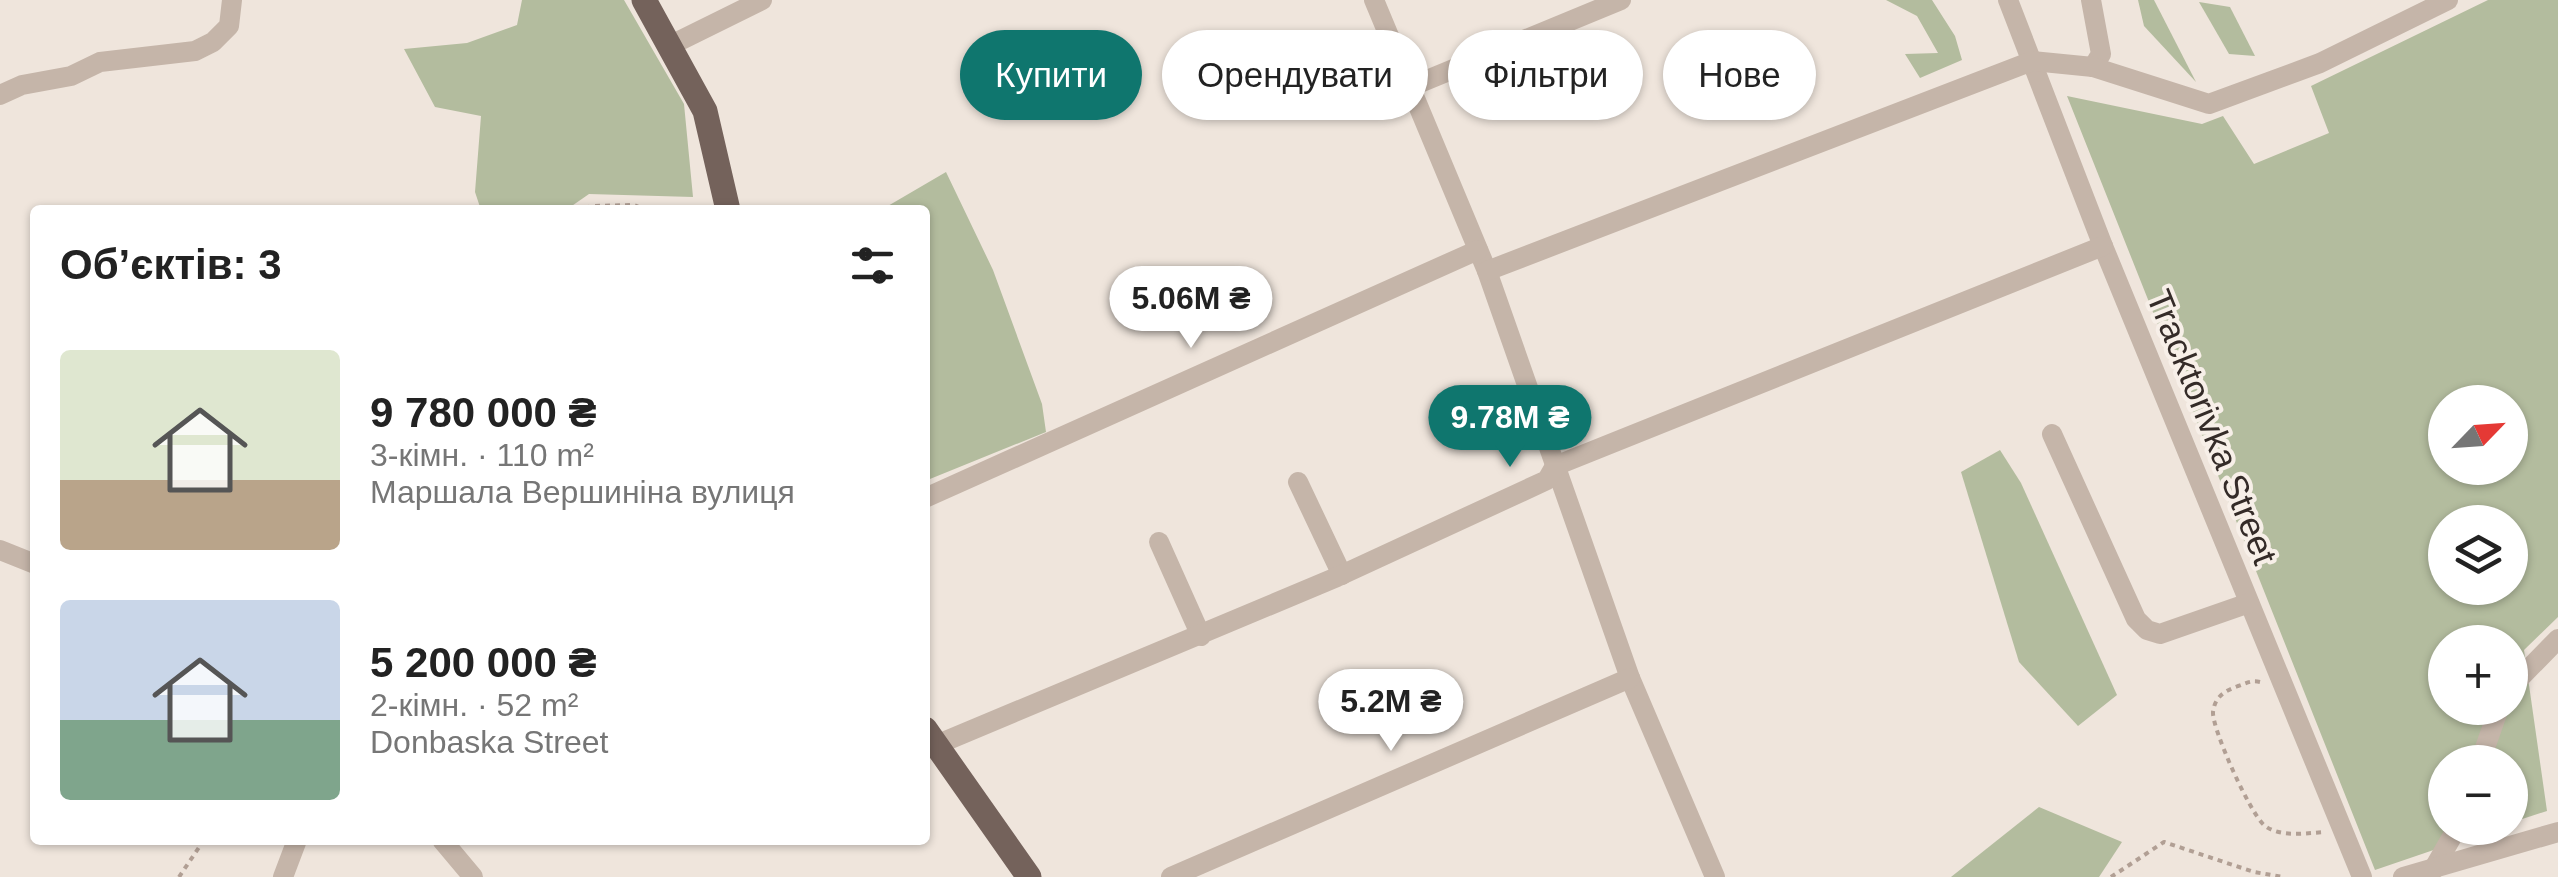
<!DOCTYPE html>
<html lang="uk">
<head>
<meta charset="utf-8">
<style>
  :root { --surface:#fff; --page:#f2f2f2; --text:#222; --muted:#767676; --accent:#0f766e }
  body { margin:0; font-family:Helvetica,sans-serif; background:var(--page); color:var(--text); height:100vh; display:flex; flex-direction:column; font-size:38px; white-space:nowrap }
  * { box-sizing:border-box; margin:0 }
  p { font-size:32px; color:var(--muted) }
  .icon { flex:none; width:55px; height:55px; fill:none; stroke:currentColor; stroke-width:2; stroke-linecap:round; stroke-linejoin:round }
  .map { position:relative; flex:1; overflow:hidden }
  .panel { position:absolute; left:30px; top:205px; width:900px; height:640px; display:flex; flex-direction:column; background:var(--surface); border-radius:10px; box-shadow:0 2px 8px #0004 }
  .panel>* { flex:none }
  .guide { position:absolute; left:960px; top:30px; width:950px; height:90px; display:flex; gap:20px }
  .needle { width:65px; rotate:65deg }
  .controls { position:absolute; left:2428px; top:385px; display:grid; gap:20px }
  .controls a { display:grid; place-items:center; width:100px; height:100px; border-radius:50%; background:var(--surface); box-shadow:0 2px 8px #0004; font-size:50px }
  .price { position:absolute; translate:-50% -85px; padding:0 22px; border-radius:35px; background:#fff; color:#222; font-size:32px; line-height:65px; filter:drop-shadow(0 2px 5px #0008) }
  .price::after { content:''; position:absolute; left:50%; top:60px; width:30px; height:22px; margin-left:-15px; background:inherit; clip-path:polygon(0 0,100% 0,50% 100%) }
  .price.on { background:var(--accent); color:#fff }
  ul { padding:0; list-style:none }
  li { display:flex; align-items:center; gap:30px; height:250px; padding:0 30px }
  li span { display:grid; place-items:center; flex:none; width:280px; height:200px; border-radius:10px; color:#555 }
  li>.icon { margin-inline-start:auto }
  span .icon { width:120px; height:120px; fill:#fffc; stroke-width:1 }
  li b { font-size:42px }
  h2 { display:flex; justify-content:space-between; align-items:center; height:120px; padding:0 30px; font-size:42px }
  .chip { padding:0 35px; border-radius:45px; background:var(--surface); box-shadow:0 2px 8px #0004; font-size:35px; line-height:90px }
  .chip.on { background:var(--accent); color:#fff }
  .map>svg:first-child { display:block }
  .green { fill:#b3bc9e; fill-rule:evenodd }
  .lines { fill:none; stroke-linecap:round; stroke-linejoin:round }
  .path { stroke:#b19f94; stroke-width:4; stroke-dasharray:5 5; stroke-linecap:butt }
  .minor { stroke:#c5b5a9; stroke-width:20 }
  .major { stroke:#74625b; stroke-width:25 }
  .labels { text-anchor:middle; stroke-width:8; stroke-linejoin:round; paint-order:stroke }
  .street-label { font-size:35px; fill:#342b28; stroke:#f7efe8 }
</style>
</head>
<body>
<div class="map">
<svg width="2558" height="877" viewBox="0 0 2558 877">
  <rect width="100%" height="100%" fill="#efe5dc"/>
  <!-- green -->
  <g class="green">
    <path d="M522 0H624L684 104 693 197 589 194 566 210H481L475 192 481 116 435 107 404 49 467 43 517 25Z"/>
    <path d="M1886 0H1932L1955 36 1962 60 1920 78 1905 54 1938 53 1917 16Z"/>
    <path d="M2138 0H2154L2196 82 2144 26Z"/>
    <path d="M2488 0H2558V617L2524 650 2547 811 2510 823V762H2445V828H2498L2375 870 2067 96 2202 124 2223 116 2254 164 2329 133 2311 86ZM2445 402H2510V468H2445ZM2445 522H2510V588H2445ZM2445 642H2510V708H2445Z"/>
    <path d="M2199 2 2230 7 2255 56 2229 54Z"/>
    <path d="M946 172 993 270 1042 404 1046 432 925 481V210H881Z"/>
    <path d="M2000 450 2021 483 2117 695 2078 726 2019 662 1961 472Z"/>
    <path d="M2039 807 2122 842 2099 877H1951Z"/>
  </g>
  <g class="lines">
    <!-- path -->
    <g class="path">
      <path d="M587 210 590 206 634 205 646 210"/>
      <path d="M2260 682C2251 680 2247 683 2238 686 2225 691 2215 696 2213 712 2212 729 2250 813 2264 825 2279 838 2307 833 2325 832"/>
      <path d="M179 877 204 840"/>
      <path d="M2111 877 2164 842 2254 872 2283 877"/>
    </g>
    <!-- minor -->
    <g class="minor">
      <path d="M1374 0 1487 271 1630 678 1715 877"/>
      <path d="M2008 0 2103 246 2362 877"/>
      <path d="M2091 0 2101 54 2093 67"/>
      <path d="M669 46 762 0"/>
      <path d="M1410 87 1621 0"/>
      <path d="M0 95 22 85 71 76 100 62 195 51 213 42 229 26 232 0"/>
      <path d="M1487 271 2032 61 2093 67 2209 104 2320 63 2448 0"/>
      <path d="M2052 434 2136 619 2147 630 2160 634 2249 603"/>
      <path d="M1298 482 1342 575"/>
      <path d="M925 498 1478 250"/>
      <path d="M1159 542 1201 636"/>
      <path d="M0 550 35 564"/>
      <path d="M2510 688 2558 639"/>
      <path d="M936 745 1337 577 1547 480 1555 466 2103 246"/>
      <path d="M2480 762 2499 708"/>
      <path d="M442 840 473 877"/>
      <path d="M2430 875 2457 828"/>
      <path d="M283 877 297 840"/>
      <path d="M1171 877 1630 678"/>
      <path d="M2403 877 2558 832"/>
    </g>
    <!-- major -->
    <g class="major">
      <path d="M644 0 705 111 728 210"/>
      <path d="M925 729 1029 877"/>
    </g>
  </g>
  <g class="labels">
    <!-- street labels -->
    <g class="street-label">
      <text transform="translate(2212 427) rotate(68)" y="12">Tracktorivka Street</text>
    </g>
  </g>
</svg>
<div class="controls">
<a><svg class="needle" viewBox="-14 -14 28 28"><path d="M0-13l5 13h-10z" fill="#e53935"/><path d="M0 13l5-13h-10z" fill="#767676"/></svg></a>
<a><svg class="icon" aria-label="layers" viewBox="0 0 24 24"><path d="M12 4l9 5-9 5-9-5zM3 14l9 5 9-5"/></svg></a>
<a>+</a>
<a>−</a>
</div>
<b class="price" style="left:1191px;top:351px">5.06M ₴</b>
<b class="price on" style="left:1510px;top:470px">9.78M ₴</b>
<b class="price" style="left:1391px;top:754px">5.2M ₴</b>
<div class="guide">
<a class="chip on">Купити</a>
<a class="chip">Орендувати</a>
<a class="chip">Фільтри</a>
<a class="chip">Нове</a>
</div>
<section class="panel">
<h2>Об’єктів: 3<svg class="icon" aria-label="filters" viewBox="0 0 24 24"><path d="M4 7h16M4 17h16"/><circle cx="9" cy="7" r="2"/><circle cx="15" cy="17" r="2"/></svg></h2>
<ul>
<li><span style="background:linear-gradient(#dfe7d0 65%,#b9a48a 0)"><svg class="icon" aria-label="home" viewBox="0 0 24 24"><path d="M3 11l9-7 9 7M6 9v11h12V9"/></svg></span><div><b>9 780 000 ₴</b><p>3-кімн. · 110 m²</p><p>Маршала Вершиніна вулиця</p></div></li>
<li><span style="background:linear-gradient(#c9d6e8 60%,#7fa58c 0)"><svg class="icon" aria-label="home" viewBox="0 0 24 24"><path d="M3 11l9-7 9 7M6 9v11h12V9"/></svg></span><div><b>5 200 000 ₴</b><p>2-кімн. · 52 m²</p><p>Donbaska Street</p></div></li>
</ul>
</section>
</div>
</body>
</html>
